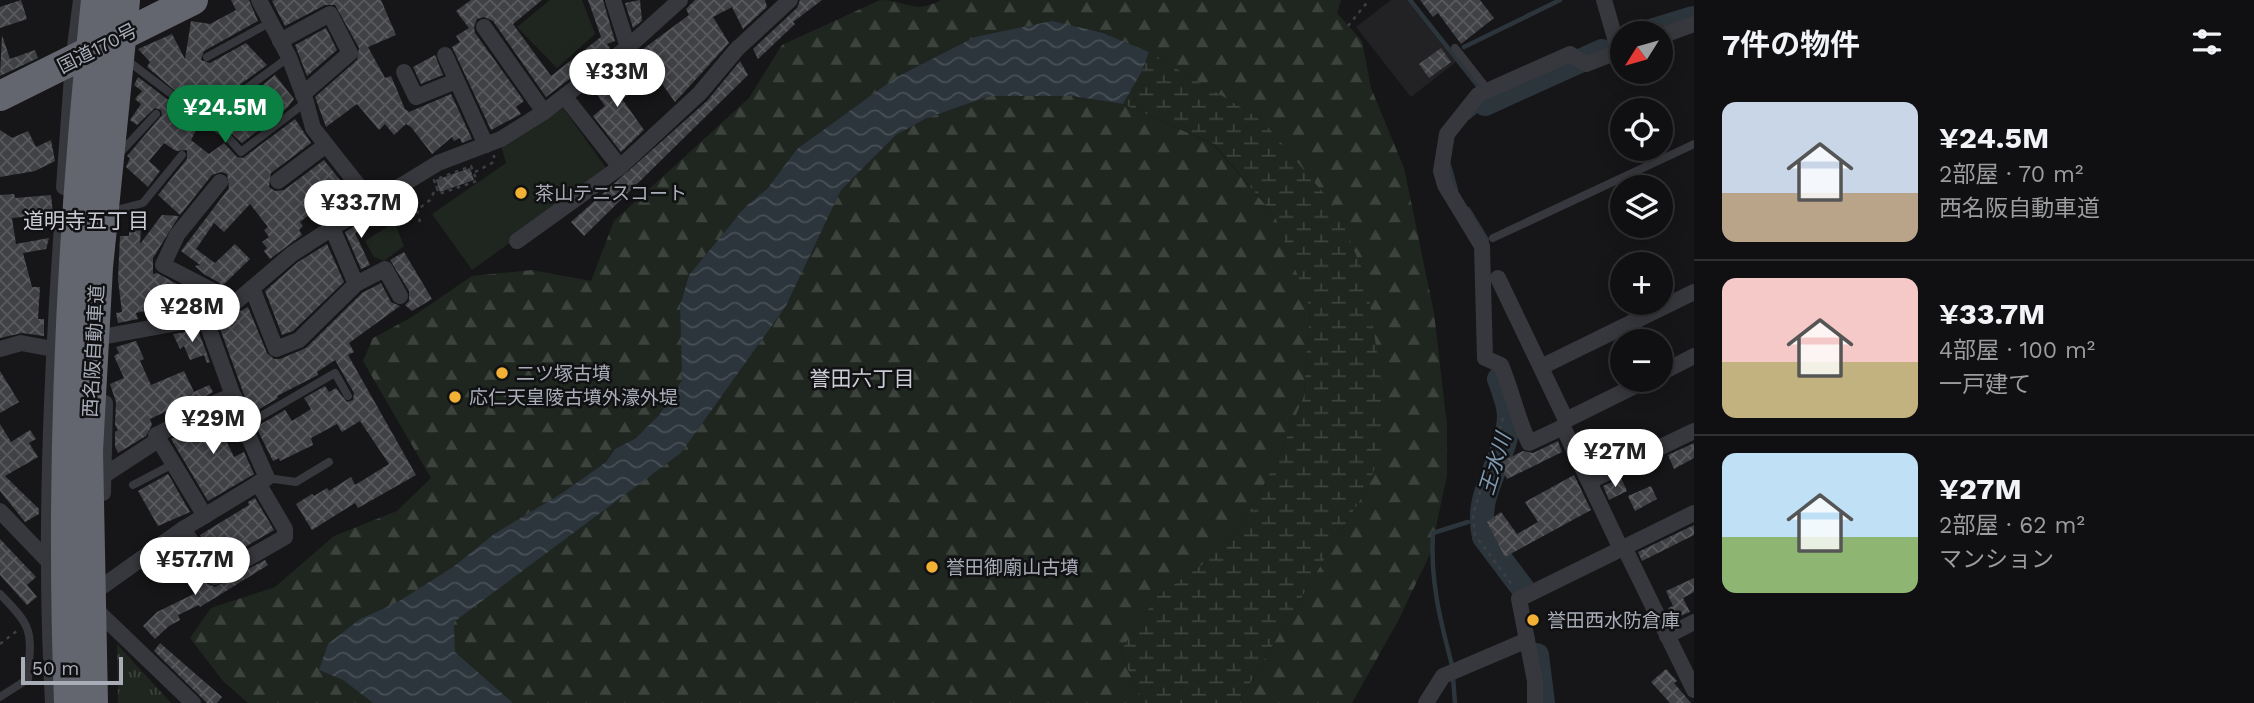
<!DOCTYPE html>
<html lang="ja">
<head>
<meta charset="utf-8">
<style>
  :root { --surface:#101012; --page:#19191b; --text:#f1f3f6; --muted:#9c9d9f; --line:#303032; --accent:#0b8043 }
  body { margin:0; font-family:"Work Sans","Noto Sans JP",sans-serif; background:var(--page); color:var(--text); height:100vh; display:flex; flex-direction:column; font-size:26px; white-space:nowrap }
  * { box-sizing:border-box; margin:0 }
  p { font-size:23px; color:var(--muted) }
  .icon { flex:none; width:38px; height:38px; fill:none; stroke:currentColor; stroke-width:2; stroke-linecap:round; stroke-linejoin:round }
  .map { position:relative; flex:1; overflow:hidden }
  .drawer { display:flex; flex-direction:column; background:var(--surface); width:560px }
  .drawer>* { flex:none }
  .needle { width:46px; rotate:233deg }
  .fabs { position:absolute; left:1610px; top:21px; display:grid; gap:14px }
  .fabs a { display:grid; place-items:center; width:63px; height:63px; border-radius:50%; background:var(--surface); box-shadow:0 4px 18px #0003,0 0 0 2px var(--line); font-size:35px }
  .scale { position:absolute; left:21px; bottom:18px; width:102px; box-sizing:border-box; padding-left:7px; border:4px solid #a8adb8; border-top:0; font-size:19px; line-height:24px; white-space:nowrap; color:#a8adb8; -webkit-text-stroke:5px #111113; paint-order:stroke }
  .price { position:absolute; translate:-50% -60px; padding:0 16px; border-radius:24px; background:#fff; color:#222; font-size:23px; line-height:46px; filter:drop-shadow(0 2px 4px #0008) }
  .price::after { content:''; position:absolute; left:50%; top:42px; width:21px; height:16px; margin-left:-10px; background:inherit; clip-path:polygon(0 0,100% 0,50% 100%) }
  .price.selected { background:var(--accent); color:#fff }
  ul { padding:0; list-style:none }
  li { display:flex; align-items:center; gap:21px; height:175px; padding:0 28px }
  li+li { border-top:2px solid var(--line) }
  li span { display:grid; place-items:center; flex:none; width:196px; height:140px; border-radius:14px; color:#555 }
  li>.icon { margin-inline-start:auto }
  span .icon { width:84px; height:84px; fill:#fffc; stroke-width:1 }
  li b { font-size:30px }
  h2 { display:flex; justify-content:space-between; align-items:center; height:84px; padding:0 28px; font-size:30px }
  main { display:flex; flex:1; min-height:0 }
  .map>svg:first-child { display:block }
  .built { fill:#222225 }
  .grass { fill:#1e261f }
  .forest { fill:url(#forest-firs) }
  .wetland { fill:url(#wetland-marsh) }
  .park { fill:url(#park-tufts) }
  .water { fill:url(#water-waves) }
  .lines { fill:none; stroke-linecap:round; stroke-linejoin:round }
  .stream { stroke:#2c353c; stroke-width:4.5 }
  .river { stroke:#2c353c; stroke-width:24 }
  .building { fill:url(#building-cross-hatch) }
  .path { stroke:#3d3f44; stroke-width:2.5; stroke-dasharray:3.5 5; stroke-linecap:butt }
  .lane { stroke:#37383d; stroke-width:8 }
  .street { stroke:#37383d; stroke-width:16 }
  .highway { stroke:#63666e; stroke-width:30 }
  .highway-bridge { stroke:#63666e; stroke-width:30 }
  .poi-dot { fill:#f2b134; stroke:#111113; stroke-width:2.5 }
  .labels { text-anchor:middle; stroke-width:5; stroke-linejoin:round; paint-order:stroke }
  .street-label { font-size:19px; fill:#a8adb8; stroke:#111113 }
  .poi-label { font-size:19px; fill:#a8adb8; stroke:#111113; text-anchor:start }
  .neighbourhood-label { font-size:21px; fill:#c9ccd4; stroke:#111113 }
  .water-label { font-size:21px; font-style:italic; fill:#7f9bb3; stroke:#111113 }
</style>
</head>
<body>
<main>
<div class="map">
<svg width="1694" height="703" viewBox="0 0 1694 703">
  <defs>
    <pattern id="forest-firs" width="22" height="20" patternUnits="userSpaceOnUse" patternTransform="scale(1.75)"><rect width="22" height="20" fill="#1e261f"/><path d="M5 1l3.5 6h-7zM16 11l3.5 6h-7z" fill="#3c433d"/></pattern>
    <pattern id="wetland-marsh" width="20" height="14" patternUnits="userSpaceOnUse" patternTransform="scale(1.75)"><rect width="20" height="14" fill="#1e261f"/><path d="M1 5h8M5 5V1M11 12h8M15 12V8" fill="none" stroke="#3c433d"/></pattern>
    <pattern id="park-tufts" width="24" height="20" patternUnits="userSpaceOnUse" patternTransform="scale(1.75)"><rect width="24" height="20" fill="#1e261f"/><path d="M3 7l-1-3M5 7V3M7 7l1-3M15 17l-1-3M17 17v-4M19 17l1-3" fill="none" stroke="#3c433d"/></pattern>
    <pattern id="water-waves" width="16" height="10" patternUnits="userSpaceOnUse" patternTransform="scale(1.75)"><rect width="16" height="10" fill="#2c353c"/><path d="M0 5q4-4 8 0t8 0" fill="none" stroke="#485056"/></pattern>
    <pattern id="building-cross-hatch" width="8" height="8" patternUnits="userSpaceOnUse" patternTransform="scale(1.75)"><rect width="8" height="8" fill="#404145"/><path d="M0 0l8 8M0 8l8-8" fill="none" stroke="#595a5e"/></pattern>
  </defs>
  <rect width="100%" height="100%" fill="#161618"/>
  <!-- built -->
  <path class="built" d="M1391 0H1407L1456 62 1411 97 1356 27Z"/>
  <!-- grass -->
  <g class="grass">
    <path d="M550 0H582L595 34 557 68 517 27Z"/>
    <path d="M563 108 609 172 472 270 432 214 506 163 501 146Z"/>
    <path d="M390 225 396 226 404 246 384 261 374 257 365 241Z"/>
  </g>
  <!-- forest -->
  <g class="forest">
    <path d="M880 0C906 0 914 15 941 0H1341L1337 13 1362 41 1371 88 1404 168 1434 313 1447 425V476L1430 554 1398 621 1352 703H1238L1369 485 1262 120 1149 52 1103 33 895 78 797 149 767 189 746 206 689 275 680 306 682 380 660 414 636 438 615 449 606 462 562 493 494 534 453 567 396 603 360 619 319 670 343 680 373 703H248L223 681 190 638 211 608 275 587 334 536 397 511 431 478 363 361 373 338 412 317 472 276 532 270 591 281 614 221 749 98 782 45Z"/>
    <path d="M990 96H1072L1123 104 1213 144 1275 216 1310 307 1304 396 1280 454 1246 519 1202 565 1157 596 1120 652 1144 703H513L455 652 454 622 681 453 786 306 841 190 896 135 927 118Z"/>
  </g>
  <!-- wetland -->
  <path class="wetland" d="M1149 52 1262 120 1336 208 1366 278 1381 380 1384 439 1369 485 1238 703H1144L1120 652 1157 596 1202 565 1246 519 1280 454 1304 396 1310 308 1275 216 1214 144 1123 104 1142 71Z"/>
  <!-- park -->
  <path class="park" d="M117 644 171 703H118Z"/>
  <!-- water -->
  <path class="water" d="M1052 21 1103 33 1149 52 1142 71 1123 104 1072 96H990L927 118 896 135 841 190 786 306 681 453 454 622 455 652 513 703H373L343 680 319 670 328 644 360 619 396 603 453 567 494 534 562 493 606 462 615 449 636 438 660 414 682 380 680 306 689 275 746 206 767 189 797 149 895 78 975 37Z"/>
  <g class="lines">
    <!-- stream -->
    <g class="stream">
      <path d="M1410 0 1482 91 1485 104 1469 117"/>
      <path d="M1464 47 1560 0"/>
      <path d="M1449 165 1456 190"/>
      <path d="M1468 209 1487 240"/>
      <path d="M1478 519 1481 518"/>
      <path d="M1452 665C1440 620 1430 580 1433 533L1468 522"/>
      <path d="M1453 678 1455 703"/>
    </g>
    <!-- river -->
    <g class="river">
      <path d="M1644 33 1693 18"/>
      <path d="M1485 104 1602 51"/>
      <path d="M1499 379C1503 390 1509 404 1509 416 1508 460 1473 491 1484 537L1524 590"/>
      <path d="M1537 655 1543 703"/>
    </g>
  </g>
  <!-- building -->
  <g class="building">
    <path d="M21 0 27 19 0 28V7Z"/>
    <path d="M231 0H249L258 21 204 51 201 60 210 63 246 43 267 65 223 97 203 117 191 140 209 154 224 143 237 157 243 158 295 119 311 143 271 173 269 187 275 191 284 190 324 160 348 190 353 203 329 217 321 205 300 222 303 226 299 230 302 235 270 259 264 251 267 248 262 242 269 237 264 230 268 227 250 204 224 232 214 223 196 249 215 263 235 244 250 259 223 285 204 274 195 266 200 265 181 251 229 188 227 174 221 172 212 175 180 215 158 195 187 159V150L176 151 164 143 149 161 160 171 148 187 126 167 130 158 127 156 162 115 161 110 155 108 137 125 130 120 141 104 135 99 142 91 134 85 138 77 175 105H181L185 99 147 67 150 62 138 49 172 34 185 59 191 21 210 24 236 10Z"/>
    <path d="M274 0H381L396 35 368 47 385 78 391 76 405 109 409 112 451 94 472 139 462 143 460 138 454 141 452 137 432 154 411 127 406 124 394 135 385 124 379 130 357 104 326 127 315 97 357 60 359 48 335 5H325L285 26 272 1Z"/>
    <path d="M471 0H542L513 24 551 76 601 37 588 0H603L615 41 607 44 610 48 546 97 493 21 484 17 477 19 474 27 475 33 524 101 516 107 521 114 491 130 452 47 460 42 456 36 469 28 456 11Z"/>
    <path d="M640 0 642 21 633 28 625 3Z"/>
    <path d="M695 0H765L767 7 743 29 732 7 713 17 729 43 675 102 639 52 689 15 686 9Z"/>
    <path d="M800 0H822L793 22 795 24 758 59 753 49 797 8Z"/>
    <path d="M1420 0H1480L1494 18 1461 44 1438 13 1433 17Z"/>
    <path d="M326 28 337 50 307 76 295 45Z"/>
    <path d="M2 35 10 59 35 50 38 58 0 76Z"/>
    <path d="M1441 48 1451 62 1429 78 1419 64Z"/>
    <path d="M435 55 443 75 421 84 413 67Z"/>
    <path d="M740 61 748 75 584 236 571 222 707 101Z"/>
    <path d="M619 67 638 88 622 99 644 130 621 152 593 116 605 106 592 88Z"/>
    <path d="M275 75 294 99 287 108 242 143 218 121Z"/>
    <path d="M0 130 12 138 28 131 36 147 51 140 55 161 35 171 0 177Z"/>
    <path d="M470 168 474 180 440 192 436 180Z"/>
    <path d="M14 194 15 198 51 195 53 214 12 218 16 244 49 238 46 249 23 253 32 287H40L38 319H44V336L22 333 0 338V195Z"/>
    <path d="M378 212 381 218 355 233 370 265 361 269 345 232Z"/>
    <path d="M142 213 140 244 162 215 179 216 153 258V274L157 273 199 296V308L169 314 167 306 136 313 138 319 118 323 116 313 122 312 118 280 120 236H129V214Z"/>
    <path d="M327 244 344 282 293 331 282 335 265 291 298 262Z"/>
    <path d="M404 252 432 299 412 311 405 305 409 301V291L390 260Z"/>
    <path d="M381 283 391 302 400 306 349 343 354 352 348 355 416 475 358 508 355 503 312 530 296 504 312 494 314 496 327 488 329 491 351 477 355 485 389 464 360 421 342 432 337 424 311 438 313 445 280 461 279 458 273 461 256 427 285 410 292 421 311 409 304 398 325 386 329 392 336 388 347 402 353 400 354 393 335 360 317 372 318 375 277 396 278 398 251 414 218 323 248 307 267 353 274 359H280L306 348 362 293Z"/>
    <path d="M198 330 210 362 207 363 204 355 190 360 184 346 180 349 173 334Z"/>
    <path d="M136 341 144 359 140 361 151 385 184 371 194 392 209 385 213 392 173 414 171 409 150 419 152 425 146 436 118 453 115 446V432L118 430 115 425 116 402 110 384 124 378 114 356 119 353 116 347Z"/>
    <path d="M0 371 19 402 0 413Z"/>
    <path d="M227 409 235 431 224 436 234 457 244 452 254 474 208 501 171 439Z"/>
    <path d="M0 424 11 442 30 430 36 439 29 443 38 457 5 476 39 509V514L25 522 0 491Z"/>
    <path d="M1558 441 1562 452 1507 479 1499 463 1523 451 1533 453Z"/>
    <path d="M1694 443V458L1674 469 1668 455Z"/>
    <path d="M168 474 190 512 158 526 138 491Z"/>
    <path d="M1574 475 1591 510 1505 557 1487 522 1501 512 1517 534 1538 522 1525 502Z"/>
    <path d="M1621 478 1627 491 1609 500 1603 486Z"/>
    <path d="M1651 486 1657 499 1635 511 1628 496Z"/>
    <path d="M255 498 274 530 218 563 200 535 249 505 248 502Z"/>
    <path d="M1694 525V535L1642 561 1638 552Z"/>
    <path d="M0 539 36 577 27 585 37 597 27 605 0 575Z"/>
    <path d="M182 546 206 583 215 587 265 560 268 565 200 607 199 605 178 615 180 620 169 626 155 639 143 626 157 612 196 593 182 570 192 564Z"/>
    <path d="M1694 578V592L1683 598 1690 612 1673 619 1668 608 1673 606 1666 591Z"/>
    <path d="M160 643 222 697 217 703H207L154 651Z"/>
    <path d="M1666 669 1677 681 1674 683 1691 703H1670L1651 682Z"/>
  </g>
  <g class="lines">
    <!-- path -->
    <g class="path">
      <path d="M1348 26 1369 0"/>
      <path d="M471 166 477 181 439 194 434 180Z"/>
      <path d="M475 172 494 162V155"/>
      <path d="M382 213 387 223"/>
      <path d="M420 222 417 210 430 200 437 186"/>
      <path d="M1503 418 1473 514 1475 535 1513 586"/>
      <path d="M0 644 18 630"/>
    </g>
    <!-- lane -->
    <g class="lane">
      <path d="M1455 48 1488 90"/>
      <path d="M207 57 271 22"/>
      <path d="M289 57 228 102 208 122 226 135 241 152 306 102"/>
      <path d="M128 61 178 99"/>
      <path d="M118 155 156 114"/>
      <path d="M113 211 143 203 182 155"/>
      <path d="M1493 238 1694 144"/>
      <path d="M244 426 335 373 348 396"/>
      <path d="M267 478 296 482 329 462"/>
      <path d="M133 485 173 464"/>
      <path d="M0 594C35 629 31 632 28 679L0 697"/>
    </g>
    <!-- street -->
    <g class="street">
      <path d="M259 0 289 57 306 102 313 128 372 203"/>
      <path d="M613 0 628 47"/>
      <path d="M1604 0 1619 52"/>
      <path d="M484 27 544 112"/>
      <path d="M1661 36 1694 24"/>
      <path d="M280 41 330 14 350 53 303 94"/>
      <path d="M445 55 486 145"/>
      <path d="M404 72 416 97 456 81"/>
      <path d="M565 97 620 167"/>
      <path d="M278 181 326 145"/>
      <path d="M220 182 177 235 163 265 215 292 231 306"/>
      <path d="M64 187 73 62 81 0"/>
      <path d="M517 241 620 167 700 93 737 49 790 0"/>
      <path d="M1498 278 1566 420 1563 427 1621 549"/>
      <path d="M356 284 385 269 400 296"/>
      <path d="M252 288 276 349 299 340 356 284 332 228"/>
      <path d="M107 336 205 318 231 306 292 254 332 228 438 163 501 139 544 112 628 47 680 0"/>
      <path d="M0 349 21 343 53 349"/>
      <path d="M1541 367 1694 292"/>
      <path d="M1661 373 1694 356"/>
      <path d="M1566 420 1647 380"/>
      <path d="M1563 427 1529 443C1517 418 1512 391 1501 365L1485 358 1482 246 1445 185 1441 171 1447 134 1478 95 1570 54 1586 64 1622 50"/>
      <path d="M103 476 158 440"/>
      <path d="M1590 481 1694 431"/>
      <path d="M103 493 105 403"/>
      <path d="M0 511 51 564"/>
      <path d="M205 516 156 435C182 423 206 403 234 396"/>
      <path d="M183 529 215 577 285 537V529L258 483"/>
      <path d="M1624 547 1694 690"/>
      <path d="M103 586 183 529 267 478 244 426 205 318"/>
      <path d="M91 605 193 703"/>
      <path d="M1667 636 1694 622"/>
      <path d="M1527 640 1535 681V703"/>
      <path d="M53 703C44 544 51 385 62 226"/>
      <path d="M1426 703 1443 676 1527 640 1519 599 1694 513"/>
    </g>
    <!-- highway -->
    <path class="highway" d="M0 96 193 0"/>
    <!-- highway-bridge -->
    <g class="highway-bridge">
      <path d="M69 703C60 467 71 234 96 0"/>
      <path d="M93 703 88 451 98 267 125 0"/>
    </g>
  </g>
  <!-- markers -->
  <g class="poi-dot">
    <circle cx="521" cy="193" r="7"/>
    <circle cx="502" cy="373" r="7"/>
    <circle cx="455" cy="397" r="7"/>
    <circle cx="932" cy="567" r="7"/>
    <circle cx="1533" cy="620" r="7"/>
  </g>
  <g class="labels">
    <!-- street labels -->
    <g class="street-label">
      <text transform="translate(97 48) rotate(-27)" y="7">国道170号</text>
      <text transform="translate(93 351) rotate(-87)" y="7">西名阪自動車道</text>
    </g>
    <!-- poi labels -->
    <g class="poi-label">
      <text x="535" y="200">茶山テニスコート</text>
      <text x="516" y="380">二ツ塚古墳</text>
      <text x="469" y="404">応仁天皇陵古墳外濠外堤</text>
      <text x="946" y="574">誉田御廟山古墳</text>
      <text x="1547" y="627">誉田西水防倉庫</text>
    </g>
    <!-- neighbourhood labels -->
    <g class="neighbourhood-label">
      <text x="86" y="228">道明寺五丁目</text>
      <text x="862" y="386">誉田六丁目</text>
    </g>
    <!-- water labels -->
    <g class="water-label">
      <text transform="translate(1495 464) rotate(-73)" y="7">王水川</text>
    </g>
  </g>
</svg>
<div class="fabs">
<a><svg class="needle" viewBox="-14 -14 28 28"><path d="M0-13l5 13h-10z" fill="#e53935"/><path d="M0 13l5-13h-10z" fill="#9c9d9f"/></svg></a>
<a><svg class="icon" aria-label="locate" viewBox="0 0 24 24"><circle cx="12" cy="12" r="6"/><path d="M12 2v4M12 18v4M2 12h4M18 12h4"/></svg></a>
<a><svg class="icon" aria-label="layers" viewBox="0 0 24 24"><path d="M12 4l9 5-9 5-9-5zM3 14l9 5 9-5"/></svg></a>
<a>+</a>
<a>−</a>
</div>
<div class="scale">50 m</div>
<b class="price" style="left:617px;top:109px">¥33M</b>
<b class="price selected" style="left:225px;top:145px">¥24.5M</b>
<b class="price" style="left:361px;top:240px">¥33.7M</b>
<b class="price" style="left:192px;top:344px">¥28M</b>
<b class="price" style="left:213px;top:456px">¥29M</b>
<b class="price" style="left:1615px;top:489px">¥27M</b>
<b class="price" style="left:195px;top:597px">¥57.7M</b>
</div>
<section class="drawer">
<h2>7件の物件<svg class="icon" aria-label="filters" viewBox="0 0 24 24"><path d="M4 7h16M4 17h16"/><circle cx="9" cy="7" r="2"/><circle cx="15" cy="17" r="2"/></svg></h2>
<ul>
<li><span style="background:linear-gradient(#c9d6e8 65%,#b9a48a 0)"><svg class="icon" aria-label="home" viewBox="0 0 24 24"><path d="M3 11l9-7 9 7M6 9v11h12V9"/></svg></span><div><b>¥24.5M</b><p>2部屋 · 70 m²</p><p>西名阪自動車道</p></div></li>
<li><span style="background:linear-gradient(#f6c9c9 60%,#c2b280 0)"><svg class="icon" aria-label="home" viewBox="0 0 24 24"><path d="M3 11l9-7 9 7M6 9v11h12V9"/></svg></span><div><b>¥33.7M</b><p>4部屋 · 100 m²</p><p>一戸建て</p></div></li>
<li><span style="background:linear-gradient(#bfe0f5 60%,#8fb573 0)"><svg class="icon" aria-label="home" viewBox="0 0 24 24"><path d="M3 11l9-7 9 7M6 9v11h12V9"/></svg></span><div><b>¥27M</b><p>2部屋 · 62 m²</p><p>マンション</p></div></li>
</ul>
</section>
</main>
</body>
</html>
